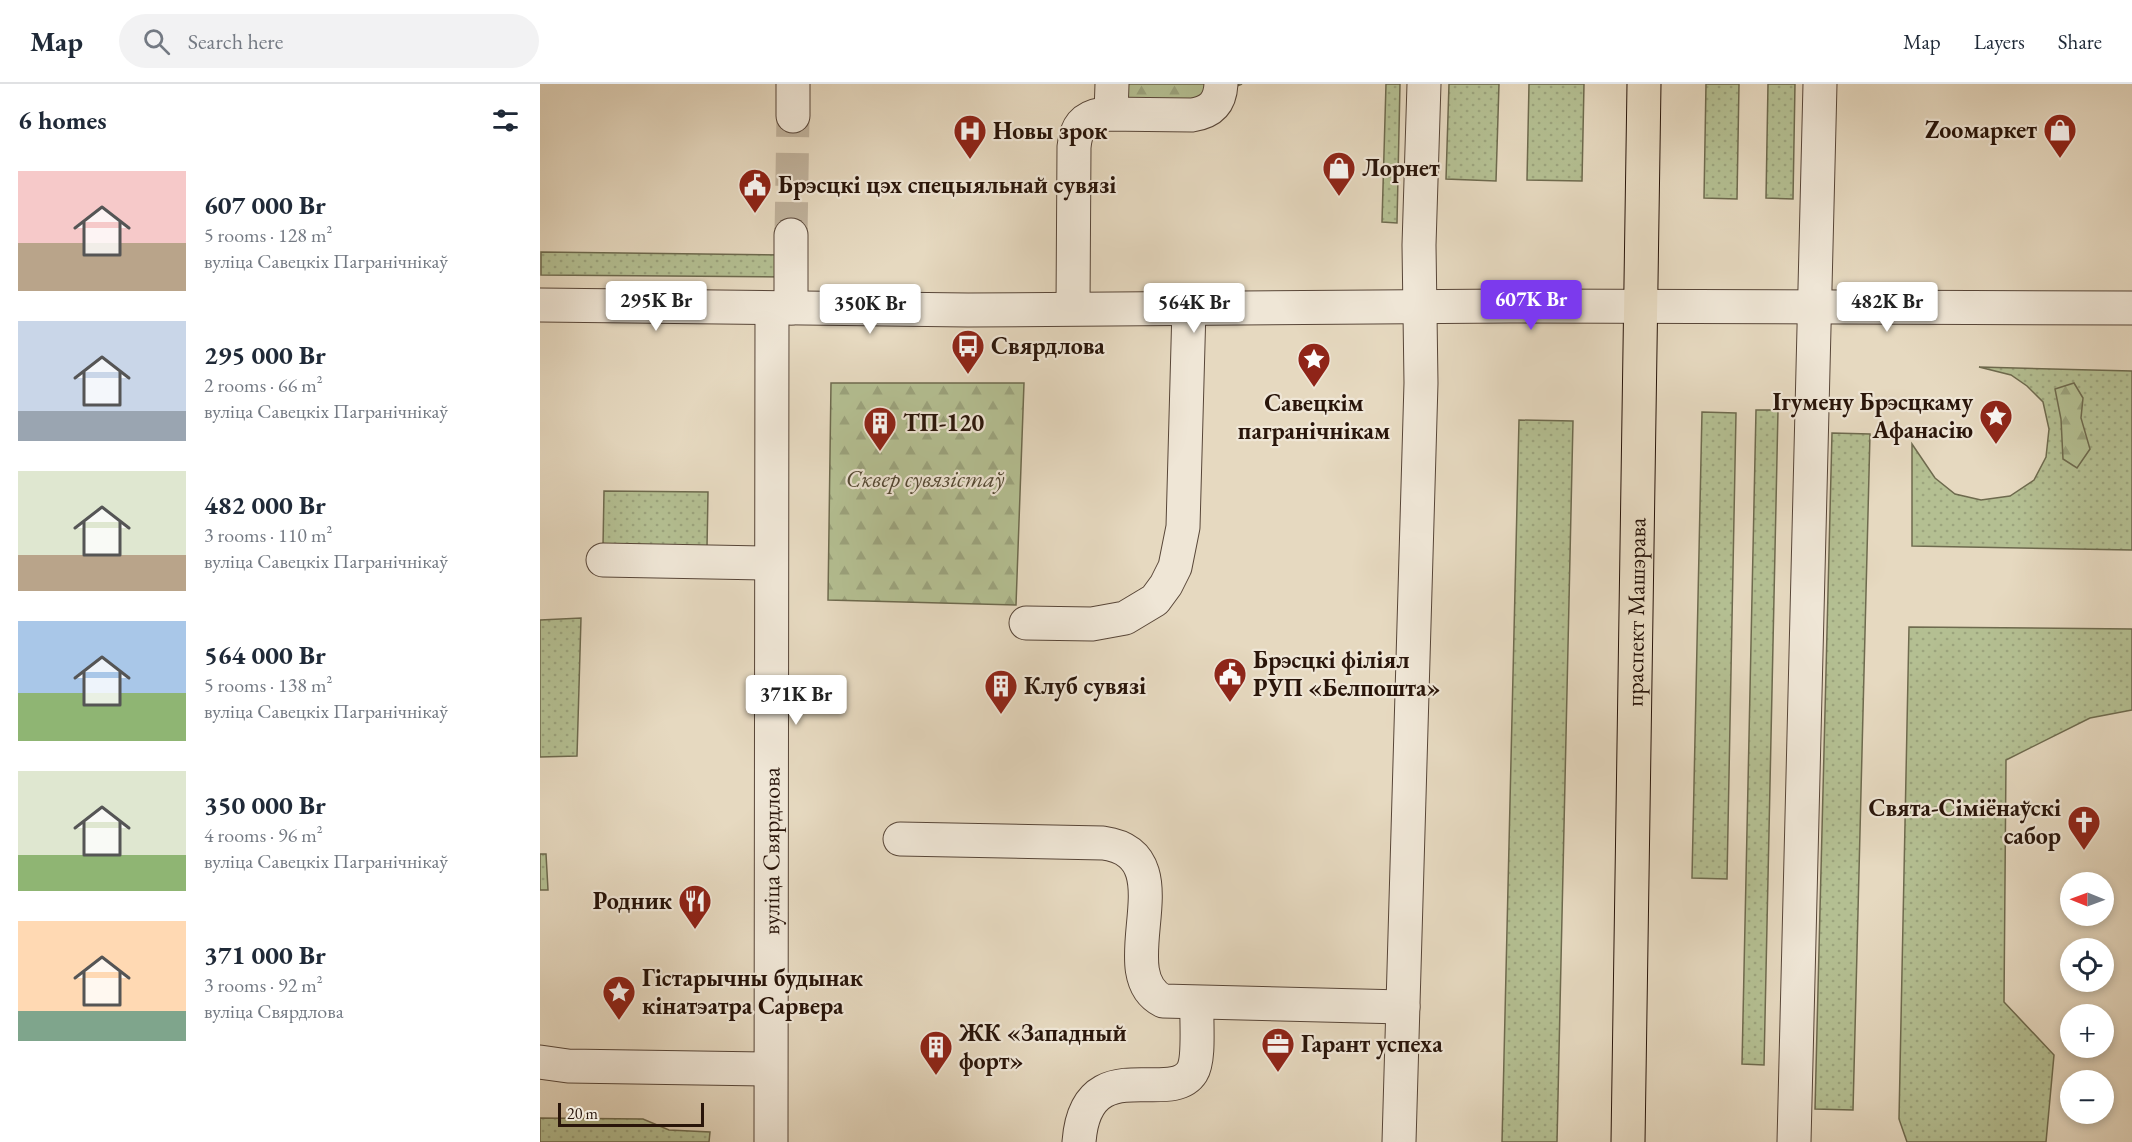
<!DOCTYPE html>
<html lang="en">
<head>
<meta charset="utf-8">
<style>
  :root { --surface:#fff; --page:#f2f2f3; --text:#1f2937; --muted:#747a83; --line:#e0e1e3; --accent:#7c3aed }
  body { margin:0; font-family:"EB Garamond",serif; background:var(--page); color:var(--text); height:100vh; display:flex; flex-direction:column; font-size:22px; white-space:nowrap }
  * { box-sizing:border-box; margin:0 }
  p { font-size:20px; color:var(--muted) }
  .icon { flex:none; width:33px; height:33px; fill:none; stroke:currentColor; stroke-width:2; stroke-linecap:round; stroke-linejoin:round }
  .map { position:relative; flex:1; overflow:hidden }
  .details { display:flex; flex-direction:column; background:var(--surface); width:540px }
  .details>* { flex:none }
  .needle { width:39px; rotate:271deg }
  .controls { position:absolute; left:1520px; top:788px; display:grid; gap:12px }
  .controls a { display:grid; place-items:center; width:54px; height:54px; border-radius:50%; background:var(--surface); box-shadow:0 3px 9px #0003; font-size:30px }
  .scale { position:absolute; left:18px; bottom:15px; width:146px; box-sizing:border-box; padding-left:6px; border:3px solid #29150a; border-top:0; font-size:16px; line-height:21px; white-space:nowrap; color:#29150a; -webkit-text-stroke:4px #efe6d6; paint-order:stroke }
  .price { position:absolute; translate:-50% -51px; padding:0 14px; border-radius:6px; background:#fff; color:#222; font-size:20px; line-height:39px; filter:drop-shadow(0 2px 3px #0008) }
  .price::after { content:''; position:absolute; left:50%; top:36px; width:18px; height:14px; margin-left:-9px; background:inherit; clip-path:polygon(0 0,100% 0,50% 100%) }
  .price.selected { background:var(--accent); color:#fff }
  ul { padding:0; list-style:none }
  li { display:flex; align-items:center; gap:18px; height:150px; padding:0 18px }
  li span { display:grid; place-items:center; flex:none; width:168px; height:120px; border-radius:0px; color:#555 }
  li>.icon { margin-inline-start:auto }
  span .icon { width:72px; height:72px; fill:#fffc; stroke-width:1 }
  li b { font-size:26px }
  h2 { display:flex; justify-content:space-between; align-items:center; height:72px; padding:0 18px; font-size:26px }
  header { display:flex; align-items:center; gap:36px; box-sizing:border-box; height:84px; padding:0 30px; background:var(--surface); border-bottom:2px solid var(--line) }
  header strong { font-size:28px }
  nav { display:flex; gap:33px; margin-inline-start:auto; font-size:21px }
  .search { width:420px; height:54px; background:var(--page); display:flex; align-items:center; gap:15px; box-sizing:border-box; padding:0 21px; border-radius:33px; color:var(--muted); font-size:22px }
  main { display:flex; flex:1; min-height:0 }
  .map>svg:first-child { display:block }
  .grass { fill:url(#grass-dots); stroke:#6e6a4e; stroke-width:1.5 }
  .forest { fill:url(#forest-firs); stroke:#6e6a4e; stroke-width:1.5 }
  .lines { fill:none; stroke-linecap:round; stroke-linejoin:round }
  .minor-tunnel { stroke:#c0b29c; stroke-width:33; stroke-dasharray:33 16; stroke-linecap:butt }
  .minor-casing { stroke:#584638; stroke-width:35 }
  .major-casing { stroke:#29150a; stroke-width:35 }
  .minor { stroke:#efe6d6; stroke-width:33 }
  .major { stroke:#e6d9c0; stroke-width:33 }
  .labels { text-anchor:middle; stroke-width:4.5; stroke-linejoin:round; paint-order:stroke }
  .poi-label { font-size:24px; font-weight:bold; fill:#29150a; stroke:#efe6d6; text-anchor:start }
  .park-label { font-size:24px; font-style:italic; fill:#534833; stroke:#efe6d6 }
  .street-label { font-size:24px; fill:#29150a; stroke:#efe6d6 }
</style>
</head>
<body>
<header>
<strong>Map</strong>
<div class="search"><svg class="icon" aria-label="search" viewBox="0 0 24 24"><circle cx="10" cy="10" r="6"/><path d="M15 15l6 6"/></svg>Search here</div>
<nav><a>Map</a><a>Layers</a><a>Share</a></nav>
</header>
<main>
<section class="details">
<h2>6 homes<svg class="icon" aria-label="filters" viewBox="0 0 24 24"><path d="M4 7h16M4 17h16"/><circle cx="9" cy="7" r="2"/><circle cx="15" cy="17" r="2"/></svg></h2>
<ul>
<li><span style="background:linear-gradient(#f6c9c9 60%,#b9a48a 0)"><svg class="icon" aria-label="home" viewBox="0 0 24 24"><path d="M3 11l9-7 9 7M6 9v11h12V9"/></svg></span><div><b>607 000 Br</b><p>5 rooms · 128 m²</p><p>вуліца Савецкіх Пагранічнікаў</p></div></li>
<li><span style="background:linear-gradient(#c9d6e8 75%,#9aa5b1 0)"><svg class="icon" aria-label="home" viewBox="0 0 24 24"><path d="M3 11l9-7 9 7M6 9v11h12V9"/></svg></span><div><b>295 000 Br</b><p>2 rooms · 66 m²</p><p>вуліца Савецкіх Пагранічнікаў</p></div></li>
<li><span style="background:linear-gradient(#dfe7d0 70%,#b9a48a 0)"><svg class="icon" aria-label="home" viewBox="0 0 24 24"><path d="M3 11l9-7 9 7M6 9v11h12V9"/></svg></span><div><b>482 000 Br</b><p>3 rooms · 110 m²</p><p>вуліца Савецкіх Пагранічнікаў</p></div></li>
<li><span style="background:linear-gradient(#a9c7e8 60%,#8fb573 0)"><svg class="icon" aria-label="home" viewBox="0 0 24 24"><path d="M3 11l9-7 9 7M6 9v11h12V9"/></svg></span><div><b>564 000 Br</b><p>5 rooms · 138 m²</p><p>вуліца Савецкіх Пагранічнікаў</p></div></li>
<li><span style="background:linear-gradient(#dfe7d0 70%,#8fb573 0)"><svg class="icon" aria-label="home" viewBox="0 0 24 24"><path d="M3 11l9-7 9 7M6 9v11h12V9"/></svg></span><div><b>350 000 Br</b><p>4 rooms · 96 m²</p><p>вуліца Савецкіх Пагранічнікаў</p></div></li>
<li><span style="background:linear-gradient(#ffd9b3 75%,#7fa58c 0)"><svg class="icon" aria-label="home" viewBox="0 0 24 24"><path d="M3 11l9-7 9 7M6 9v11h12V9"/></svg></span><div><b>371 000 Br</b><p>3 rooms · 92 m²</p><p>вуліца Свярдлова</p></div></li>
</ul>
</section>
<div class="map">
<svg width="1592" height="1058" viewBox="0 0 1592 1058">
  <defs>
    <pattern id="grass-dots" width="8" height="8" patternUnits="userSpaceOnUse" patternTransform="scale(1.5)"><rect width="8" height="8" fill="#b4bf92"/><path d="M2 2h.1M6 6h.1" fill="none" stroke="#9ba37d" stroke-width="1.8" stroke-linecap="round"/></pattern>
    <pattern id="forest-firs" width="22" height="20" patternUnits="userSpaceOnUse" patternTransform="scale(1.5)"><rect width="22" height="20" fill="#b4bf92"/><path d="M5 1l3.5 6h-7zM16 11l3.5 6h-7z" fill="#9ba37d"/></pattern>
  </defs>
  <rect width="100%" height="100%" fill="#e6d9c0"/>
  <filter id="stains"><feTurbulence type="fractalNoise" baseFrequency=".00333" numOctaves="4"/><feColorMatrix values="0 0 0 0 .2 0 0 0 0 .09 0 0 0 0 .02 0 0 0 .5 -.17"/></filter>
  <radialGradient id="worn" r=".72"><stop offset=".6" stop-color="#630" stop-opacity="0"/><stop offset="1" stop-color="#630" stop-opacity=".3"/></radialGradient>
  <!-- grass -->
  <g class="grass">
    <path d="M846 0H860L857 139 842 138Z"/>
    <path d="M909 0H959L956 97 906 95Z"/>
    <path d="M989 0H1044L1042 97 987 96Z"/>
    <path d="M1166 0H1199L1197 115 1164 114Z"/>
    <path d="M1228 0H1255L1253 115 1226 114Z"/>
    <path d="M1 168 246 171V193L1 191Z"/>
    <path d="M1439 283 1592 287V466L1372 462V360L1395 394 1415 410 1441 416 1470 412 1494 396 1506 373 1509 345 1503 318 1487 302 1471 291Z"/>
    <path d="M1216 326H1238L1224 981 1202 980Z"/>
    <path d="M1162 328 1196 329 1187 795 1152 794Z"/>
    <path d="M979 336 1033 337 1017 1058H962Z"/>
    <path d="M1292 349 1330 350 1313 1026 1275 1025Z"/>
    <path d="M64 407 168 408 167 464 63 462Z"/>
    <path d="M41 534 37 672 0 673V536Z"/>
    <path d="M1369 543 1592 545V626L1550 634 1466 676 1464 918 1514 971 1506 1058H1367L1359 1035Z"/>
    <path d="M0 770H6L8 806H0Z"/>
    <path d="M0 1034 103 1035 129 1046 170 1048 169 1058H0Z"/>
  </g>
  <!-- forest -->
  <g class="forest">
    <path d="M558 0H702L643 24 567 25Z"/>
    <path d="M291 299H484L476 521 288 516Z"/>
    <path d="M1534 299 1543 314 1541 334 1550 365 1537 384 1523 375 1521 335 1515 305Z"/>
  </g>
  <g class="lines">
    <!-- minor-tunnel -->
    <path class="minor-tunnel" d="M251 151 253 32"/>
    <defs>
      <g id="minor">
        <path d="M571 29 572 0"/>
        <path d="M253 32V0"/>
        <path d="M0 221 428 226 970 222 1592 224"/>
        <path d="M251 224V151"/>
        <path d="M533 224 534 63C536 43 543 33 563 30L652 31C671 28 680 19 681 0"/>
        <path d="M63 476 230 479"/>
        <path d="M486 539 552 540 585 534 615 516 626 501 635 483 643 443 649 224"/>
        <path d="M360 755 563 759C650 771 566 888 623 917L863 923"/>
        <path d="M0 978 28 982 230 985"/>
        <path id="s1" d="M231 1058 232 225"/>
        <path d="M539 1058C546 964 630 1023 652 988 660 975 656 937 657 920"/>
        <path d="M859 1058 881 299 879 161 884 0"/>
        <path d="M1254 1058 1280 0"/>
      </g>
      <g id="major">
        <path id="s2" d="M1088 1058 1104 0"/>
      </g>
    </defs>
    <!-- minor casing -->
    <use href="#minor" class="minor-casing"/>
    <!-- major casing -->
    <use href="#major" class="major-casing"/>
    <!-- minor -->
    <use href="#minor" class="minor"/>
    <!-- major -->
    <use href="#major" class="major"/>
  </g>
  <!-- icons -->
  <defs>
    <symbol id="shop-pin" viewBox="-11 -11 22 30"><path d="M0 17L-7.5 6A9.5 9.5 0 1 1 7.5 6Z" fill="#8f2418" stroke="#efe6d6"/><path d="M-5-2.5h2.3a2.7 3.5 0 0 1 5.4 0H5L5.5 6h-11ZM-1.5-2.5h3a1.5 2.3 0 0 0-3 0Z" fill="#fff"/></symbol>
    <symbol id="hospital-pin" viewBox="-11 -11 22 30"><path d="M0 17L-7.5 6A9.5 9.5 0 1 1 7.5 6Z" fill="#8f2418" stroke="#efe6d6"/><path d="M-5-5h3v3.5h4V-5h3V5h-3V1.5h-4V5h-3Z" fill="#fff"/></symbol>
    <symbol id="civic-pin" viewBox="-11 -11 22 30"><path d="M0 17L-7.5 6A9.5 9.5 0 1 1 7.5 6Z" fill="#8f2418" stroke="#efe6d6"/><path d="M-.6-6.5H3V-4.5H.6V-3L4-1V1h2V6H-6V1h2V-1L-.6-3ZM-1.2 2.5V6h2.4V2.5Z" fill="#fff"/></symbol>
    <symbol id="bus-pin" viewBox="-11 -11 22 30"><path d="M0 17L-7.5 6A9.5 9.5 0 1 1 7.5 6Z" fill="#8f2418" stroke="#efe6d6"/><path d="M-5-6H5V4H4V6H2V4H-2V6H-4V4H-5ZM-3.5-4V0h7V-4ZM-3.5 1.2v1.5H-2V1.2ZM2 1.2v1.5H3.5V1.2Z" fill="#fff"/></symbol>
    <symbol id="sight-pin" viewBox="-11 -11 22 30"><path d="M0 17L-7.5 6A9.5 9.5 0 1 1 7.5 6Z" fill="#8f2418" stroke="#efe6d6"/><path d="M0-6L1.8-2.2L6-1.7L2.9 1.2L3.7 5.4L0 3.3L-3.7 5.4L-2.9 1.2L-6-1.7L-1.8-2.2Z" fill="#fff"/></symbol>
    <symbol id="building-pin" viewBox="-11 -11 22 30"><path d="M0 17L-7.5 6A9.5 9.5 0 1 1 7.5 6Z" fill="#8f2418" stroke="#efe6d6"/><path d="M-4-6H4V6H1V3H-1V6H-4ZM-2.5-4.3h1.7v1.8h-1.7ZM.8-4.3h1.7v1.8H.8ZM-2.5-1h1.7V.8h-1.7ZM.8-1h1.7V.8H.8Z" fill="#fff"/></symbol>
    <symbol id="church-pin" viewBox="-11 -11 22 30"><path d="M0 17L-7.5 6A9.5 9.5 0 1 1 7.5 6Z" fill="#8f2418" stroke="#efe6d6"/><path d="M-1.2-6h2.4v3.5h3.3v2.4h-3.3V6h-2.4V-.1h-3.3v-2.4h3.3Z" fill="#fff"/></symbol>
    <symbol id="restaurant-pin" viewBox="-11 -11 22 30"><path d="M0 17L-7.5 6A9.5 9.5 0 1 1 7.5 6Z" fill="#8f2418" stroke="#efe6d6"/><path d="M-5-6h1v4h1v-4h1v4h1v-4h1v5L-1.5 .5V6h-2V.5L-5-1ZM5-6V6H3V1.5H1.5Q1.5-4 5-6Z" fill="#fff"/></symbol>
    <symbol id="office-pin" viewBox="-11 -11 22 30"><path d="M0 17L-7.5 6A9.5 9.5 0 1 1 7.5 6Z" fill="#8f2418" stroke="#efe6d6"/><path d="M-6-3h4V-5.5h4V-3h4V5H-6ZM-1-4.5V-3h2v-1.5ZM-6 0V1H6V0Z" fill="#fff"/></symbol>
  </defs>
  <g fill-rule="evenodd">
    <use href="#shop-pin" x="1501" y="27" width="38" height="52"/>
    <use href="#hospital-pin" x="411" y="28" width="38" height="52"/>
    <use href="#shop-pin" x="780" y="65" width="38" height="52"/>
    <use href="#civic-pin" x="196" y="82" width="38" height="52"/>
    <use href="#bus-pin" x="409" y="243" width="38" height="52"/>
    <use href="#sight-pin" x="755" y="256" width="38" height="52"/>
    <use href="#sight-pin" x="1437" y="313" width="38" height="52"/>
    <use href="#building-pin" x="321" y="320" width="38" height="52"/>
    <use href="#civic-pin" x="671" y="571" width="38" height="52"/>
    <use href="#building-pin" x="442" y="583" width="38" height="52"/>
    <use href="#church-pin" x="1525" y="719" width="38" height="52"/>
    <use href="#restaurant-pin" x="136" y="798" width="38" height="52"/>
    <use href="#sight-pin" x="60" y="889" width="38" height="52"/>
    <use href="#office-pin" x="719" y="941" width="38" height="52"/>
    <use href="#building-pin" x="377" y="944" width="38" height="52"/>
  </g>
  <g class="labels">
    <!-- poi labels -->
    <g class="poi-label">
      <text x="1497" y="54" text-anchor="end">Zooмаркет</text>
      <text x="453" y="55">Новы зрок</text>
      <text x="822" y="92">Лорнет</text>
      <text x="238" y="109">Брэсцкі цэх спецыяльнай сувязі</text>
      <text x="451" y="270">Свярдлова</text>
      <text x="1433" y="326" text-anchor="end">Ігумену Брэсцкаму<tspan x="1433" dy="28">Афанасію</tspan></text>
      <text x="774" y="327" text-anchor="middle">Савецкім<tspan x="774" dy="28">пагранічнікам</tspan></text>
      <text x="363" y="347">ТП-120</text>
      <text x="713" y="584">Брэсцкі філіял<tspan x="713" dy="28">РУП «Белпошта»</tspan></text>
      <text x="484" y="610">Клуб сувязі</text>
      <text x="1521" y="732" text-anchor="end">Свята-Сіміёнаўскі<tspan x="1521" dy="28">сабор</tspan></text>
      <text x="132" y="825" text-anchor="end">Родник</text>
      <text x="102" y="902">Гістарычны будынак<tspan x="102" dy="28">кінатэатра Сарвера</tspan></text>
      <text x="419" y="957">ЖК «Западный<tspan x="419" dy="28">форт»</tspan></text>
      <text x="761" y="968">Гарант успеха</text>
    </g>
    <!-- park labels -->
    <g class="park-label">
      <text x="385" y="403">Сквер сувязістаў</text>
    </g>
    <!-- street labels -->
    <g class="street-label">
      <text dy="8" stroke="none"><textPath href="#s2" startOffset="530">праспект Машэрава</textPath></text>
      <text dy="8" stroke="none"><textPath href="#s1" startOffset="291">вуліца Свярдлова</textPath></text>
    </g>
  </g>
  <rect width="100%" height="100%" filter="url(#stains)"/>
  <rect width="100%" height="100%" fill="url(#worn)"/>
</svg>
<div class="controls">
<a><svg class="needle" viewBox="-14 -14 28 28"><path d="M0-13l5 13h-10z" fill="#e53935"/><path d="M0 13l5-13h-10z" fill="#747a83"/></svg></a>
<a><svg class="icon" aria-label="locate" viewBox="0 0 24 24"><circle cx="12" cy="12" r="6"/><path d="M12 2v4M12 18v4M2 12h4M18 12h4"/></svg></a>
<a>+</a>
<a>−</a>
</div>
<div class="scale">20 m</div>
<b class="price selected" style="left:991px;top:247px">607K Br</b>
<b class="price" style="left:116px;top:248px">295K Br</b>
<b class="price" style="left:1347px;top:249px">482K Br</b>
<b class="price" style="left:654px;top:250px">564K Br</b>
<b class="price" style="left:330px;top:251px">350K Br</b>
<b class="price" style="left:256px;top:642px">371K Br</b>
</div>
</main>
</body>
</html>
